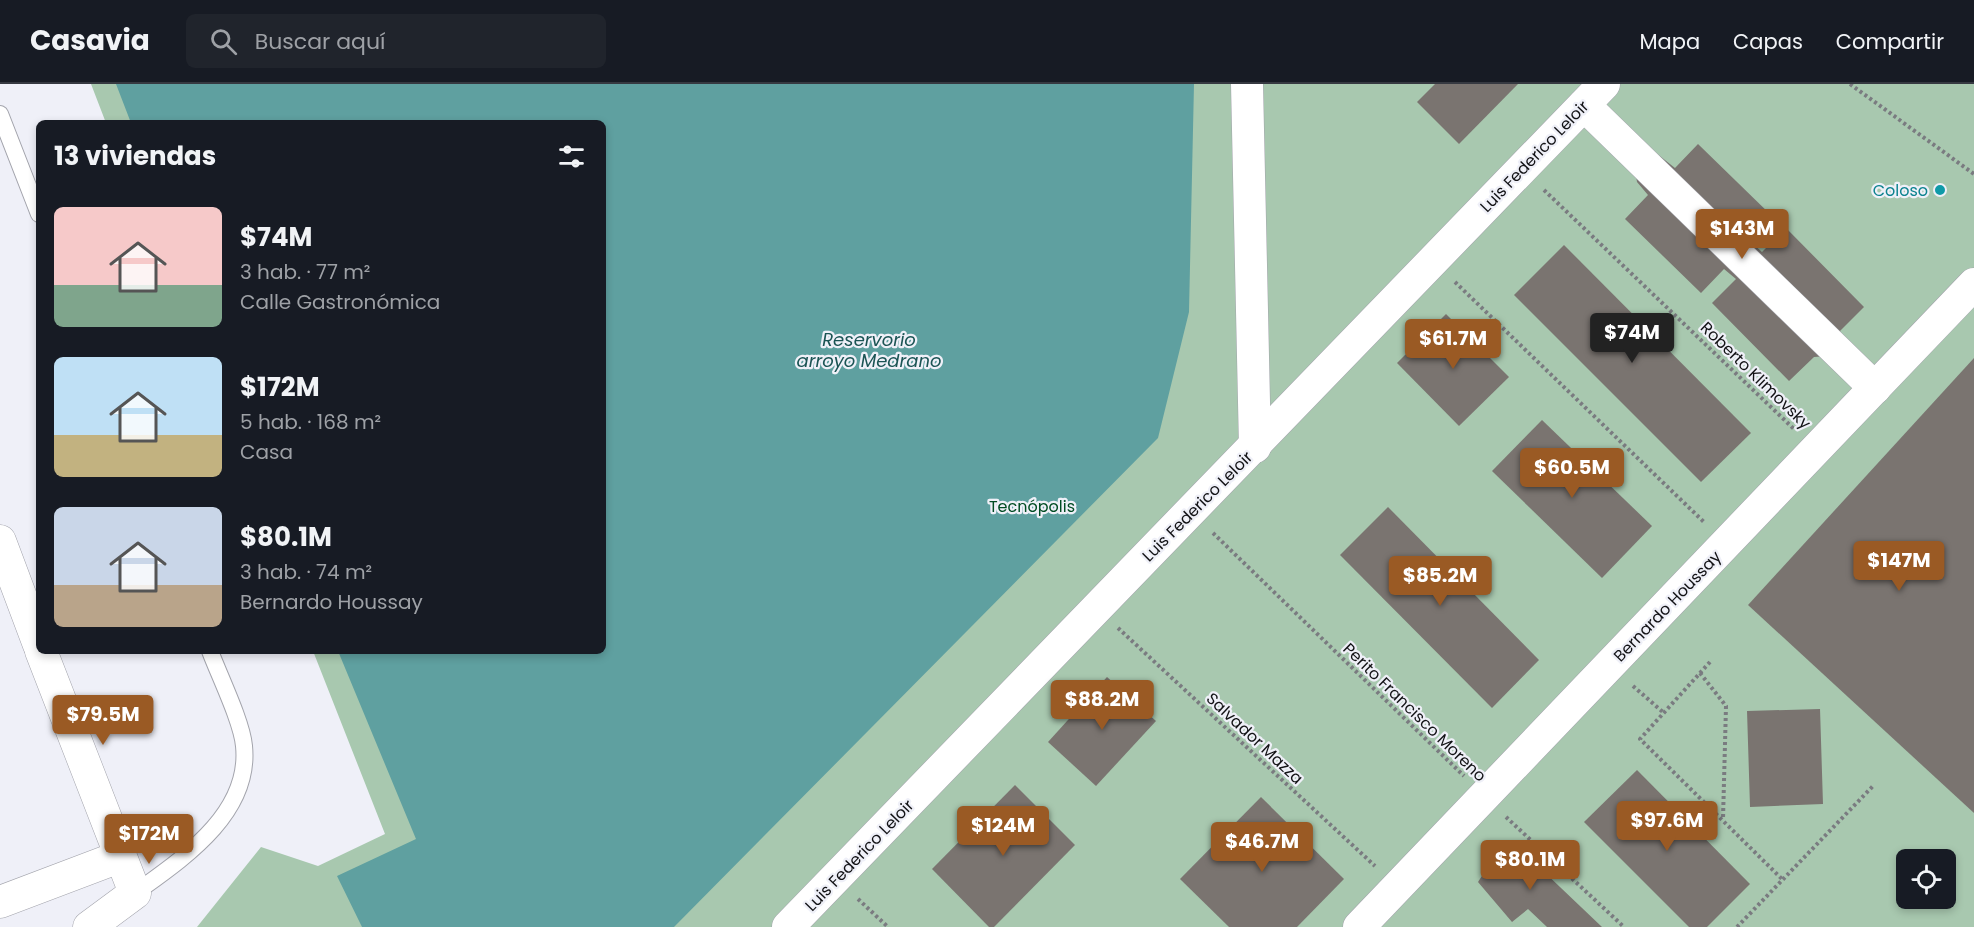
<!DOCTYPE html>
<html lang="es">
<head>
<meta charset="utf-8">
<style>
  :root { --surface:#171b24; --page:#20242c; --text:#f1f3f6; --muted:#9ea1a6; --line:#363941; --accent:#9a5a24 }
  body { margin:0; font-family:Poppins,sans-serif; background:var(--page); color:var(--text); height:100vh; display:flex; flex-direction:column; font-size:22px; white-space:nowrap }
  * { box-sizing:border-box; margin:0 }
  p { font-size:20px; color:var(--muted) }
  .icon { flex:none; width:33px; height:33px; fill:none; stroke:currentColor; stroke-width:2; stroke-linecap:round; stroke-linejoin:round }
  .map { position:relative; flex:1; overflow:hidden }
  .drawer { position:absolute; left:36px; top:36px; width:570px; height:534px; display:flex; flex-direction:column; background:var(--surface); border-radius:9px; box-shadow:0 3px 9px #0003 }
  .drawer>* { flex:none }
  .controls { position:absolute; left:1896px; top:765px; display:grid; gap:12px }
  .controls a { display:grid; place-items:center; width:60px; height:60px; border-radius:9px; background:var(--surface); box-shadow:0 3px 9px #0003; font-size:30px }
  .price { position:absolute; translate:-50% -51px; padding:0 14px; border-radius:6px; background:var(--accent); color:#fff; font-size:20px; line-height:39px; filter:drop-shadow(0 2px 3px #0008) }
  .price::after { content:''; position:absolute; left:50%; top:36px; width:18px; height:14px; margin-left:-9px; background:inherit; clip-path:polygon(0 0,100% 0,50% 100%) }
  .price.on { background:#222; color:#fff }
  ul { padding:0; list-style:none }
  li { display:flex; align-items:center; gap:18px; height:150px; padding:0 18px }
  li span { display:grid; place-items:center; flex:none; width:168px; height:120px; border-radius:9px; color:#555 }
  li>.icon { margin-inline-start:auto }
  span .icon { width:72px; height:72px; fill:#fffc; stroke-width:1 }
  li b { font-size:26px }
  h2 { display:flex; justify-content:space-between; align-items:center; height:72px; padding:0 18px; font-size:26px }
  header { display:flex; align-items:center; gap:36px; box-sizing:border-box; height:84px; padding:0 30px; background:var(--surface); border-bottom:2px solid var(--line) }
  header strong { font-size:28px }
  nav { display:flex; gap:33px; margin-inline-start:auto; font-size:21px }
  .search { width:420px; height:54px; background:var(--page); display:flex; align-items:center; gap:15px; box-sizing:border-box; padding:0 21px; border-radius:9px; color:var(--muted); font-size:22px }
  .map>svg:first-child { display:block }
  .green { fill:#a8c8af; fill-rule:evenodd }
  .water { fill:#5fa0a0 }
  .building { fill:#7a7470 }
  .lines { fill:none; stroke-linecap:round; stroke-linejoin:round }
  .lane-casing { stroke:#a3a4ac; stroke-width:18 }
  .street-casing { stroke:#a3a4ac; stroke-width:33 }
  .path { stroke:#7a7b80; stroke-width:4; stroke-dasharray:3 3; stroke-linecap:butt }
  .lane { stroke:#fff; stroke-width:16 }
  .street { stroke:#fff; stroke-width:32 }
  .culture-dot { fill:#0f9aa8; stroke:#eff0f8; stroke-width:2 }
  .labels { text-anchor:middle; stroke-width:4.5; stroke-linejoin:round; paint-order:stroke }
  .street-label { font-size:16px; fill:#121215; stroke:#eff0f8 }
  .culture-label { font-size:16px; fill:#0d838f; stroke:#eff0f8; text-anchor:end }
  .park-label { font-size:16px; fill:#004c23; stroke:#eff0f8 }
  .water-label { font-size:18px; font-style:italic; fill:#1b5454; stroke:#eff0f8 }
</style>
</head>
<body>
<header>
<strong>Casavia</strong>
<div class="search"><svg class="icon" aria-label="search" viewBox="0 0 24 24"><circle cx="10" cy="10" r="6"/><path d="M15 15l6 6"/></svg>Buscar aquí</div>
<nav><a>Mapa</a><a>Capas</a><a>Compartir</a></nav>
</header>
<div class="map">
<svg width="1974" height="843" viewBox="0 0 1974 843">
  <rect width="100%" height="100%" fill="#eff0f8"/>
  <!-- green -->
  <path class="green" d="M91 0H1974V843H197L261 763 318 782 385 750 313 567H603V39H106ZM1906 776H1946V814H1906Z"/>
  <!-- water -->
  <path class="water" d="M116 0H1194L1189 228 1158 354 674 843H362L337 792 416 755 338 567H603V39H131Z"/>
  <!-- building -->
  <g class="building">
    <path d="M1435 0H1518L1459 60 1417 18Z"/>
    <path d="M1698 60 1774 134 1751 158 1762 168 1786 144 1864 223 1840 247 1844 257 1828 272 1814 273 1789 297 1712 219 1736 195 1724 185 1701 209 1625 135 1648 111 1637 98 1635 85 1656 69 1675 84Z"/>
    <path d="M1564 161 1751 349 1701 398 1514 211Z"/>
    <path d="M1446 230 1509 293 1459 342 1397 279Z"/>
    <path d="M1974 274V729L1748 521Z"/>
    <path d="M1542 336 1652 442 1602 494 1492 387Z"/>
    <path d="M1388 423 1539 576 1492 624 1340 471Z"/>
    <path d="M1107 593 1156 637 1096 702 1048 658Z"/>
    <path d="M1820 625 1823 720 1750 723 1747 627Z"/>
    <path d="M1637 686 1750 800 1707 843H1689L1584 738Z"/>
    <path d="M1015 701 1075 761 994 843H989L932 785Z"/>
    <path d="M1261 713 1344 795 1297 843H1229L1180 795Z"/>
    <path d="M1504 758 1517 762 1602 843H1547L1528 825 1512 838 1478 798Z"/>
  </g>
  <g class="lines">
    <defs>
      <g id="lane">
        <path d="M0 30 39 130"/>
        <path d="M135 809C182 775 251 730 244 662 242 638 219 591 210 567"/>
      </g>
      <g id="street">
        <path d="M1247 0 1255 363"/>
        <path d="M1584 21 1875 304"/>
        <path d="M0 457 39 561"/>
        <path d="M41 567 135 809 89 843"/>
        <path d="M0 818 119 773"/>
        <path d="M788 843 1604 0"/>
        <path d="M1359 843 1974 200"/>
      </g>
    </defs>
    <!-- lane casing -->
    <use href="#lane" class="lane-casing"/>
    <!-- street casing -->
    <use href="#street" class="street-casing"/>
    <!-- path -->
    <g class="path">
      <path d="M1850 0 1974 90"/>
      <path d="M1544 106 1795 346"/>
      <path d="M1455 198 1705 439"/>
      <path d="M1213 449 1464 692"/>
      <path d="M1118 544 1375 782"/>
      <path d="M1710 578 1640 655 1783 796"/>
      <path d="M1700 589 1726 622 1723 735"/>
      <path d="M1633 602 1664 629"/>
      <path d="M1506 733 1624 843"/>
      <path d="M858 815 888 843"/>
      <path d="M1737 843 1874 701"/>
    </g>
    <!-- lane -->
    <use href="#lane" class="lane"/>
    <!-- street -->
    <use href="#street" class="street"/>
  </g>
  <!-- markers -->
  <circle class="culture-dot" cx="1940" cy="106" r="6"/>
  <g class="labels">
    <!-- street labels -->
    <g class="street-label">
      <text transform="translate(1534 72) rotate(-46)" y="6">Luis Federico Leloir</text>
      <text transform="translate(1756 291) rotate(44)" y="6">Roberto Klimovsky</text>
      <text transform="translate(1197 422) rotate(-45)" y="6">Luis Federico Leloir</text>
      <text transform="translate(1667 522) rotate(-46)" y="6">Bernardo Houssay</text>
      <text transform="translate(1415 628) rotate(44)" y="6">Perito Francisco Moreno</text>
      <text transform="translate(1255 654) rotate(43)" y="6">Salvador Mazza</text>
      <text transform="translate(859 771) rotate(-46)" y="6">Luis Federico Leloir</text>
    </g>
    <!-- culture labels -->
    <g class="culture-label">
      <text x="1928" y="112">Coloso</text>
    </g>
    <!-- park labels -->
    <g class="park-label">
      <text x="1032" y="428">Tecnópolis</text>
    </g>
    <!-- water labels -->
    <g class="water-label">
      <text x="869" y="262">Reservorio<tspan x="869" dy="21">arroyo Medrano</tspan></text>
    </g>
  </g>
</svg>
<div class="controls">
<a><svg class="icon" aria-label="locate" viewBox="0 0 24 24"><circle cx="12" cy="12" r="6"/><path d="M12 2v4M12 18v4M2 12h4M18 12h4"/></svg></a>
</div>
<b class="price" style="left:1742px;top:176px">$143M</b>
<b class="price on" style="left:1632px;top:280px">$74M</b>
<b class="price" style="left:1453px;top:286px">$61.7M</b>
<b class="price" style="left:1572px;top:415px">$60.5M</b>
<b class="price" style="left:1899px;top:508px">$147M</b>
<b class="price" style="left:1440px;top:523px">$85.2M</b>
<b class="price" style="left:1102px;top:647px">$88.2M</b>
<b class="price" style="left:103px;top:662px">$79.5M</b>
<b class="price" style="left:1667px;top:768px">$97.6M</b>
<b class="price" style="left:1003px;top:773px">$124M</b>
<b class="price" style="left:149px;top:781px">$172M</b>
<b class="price" style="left:1262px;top:789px">$46.7M</b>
<b class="price" style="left:1530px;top:807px">$80.1M</b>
<section class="drawer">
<h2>13 viviendas<svg class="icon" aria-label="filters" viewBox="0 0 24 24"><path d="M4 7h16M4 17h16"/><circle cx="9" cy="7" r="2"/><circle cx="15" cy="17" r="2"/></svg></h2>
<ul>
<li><span style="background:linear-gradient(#f6c9c9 65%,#7fa58c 0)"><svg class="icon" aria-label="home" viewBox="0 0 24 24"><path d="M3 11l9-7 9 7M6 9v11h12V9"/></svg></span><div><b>$74M</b><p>3 hab. · 77 m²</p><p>Calle Gastronómica</p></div></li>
<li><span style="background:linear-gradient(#bfe0f5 65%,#c2b280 0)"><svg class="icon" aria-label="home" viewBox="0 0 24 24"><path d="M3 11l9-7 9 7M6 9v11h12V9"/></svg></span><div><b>$172M</b><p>5 hab. · 168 m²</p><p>Casa</p></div></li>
<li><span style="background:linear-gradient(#c9d6e8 65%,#b9a48a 0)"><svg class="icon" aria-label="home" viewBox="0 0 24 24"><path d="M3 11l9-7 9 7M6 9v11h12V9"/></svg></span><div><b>$80.1M</b><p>3 hab. · 74 m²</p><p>Bernardo Houssay</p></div></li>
</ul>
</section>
</div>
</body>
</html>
